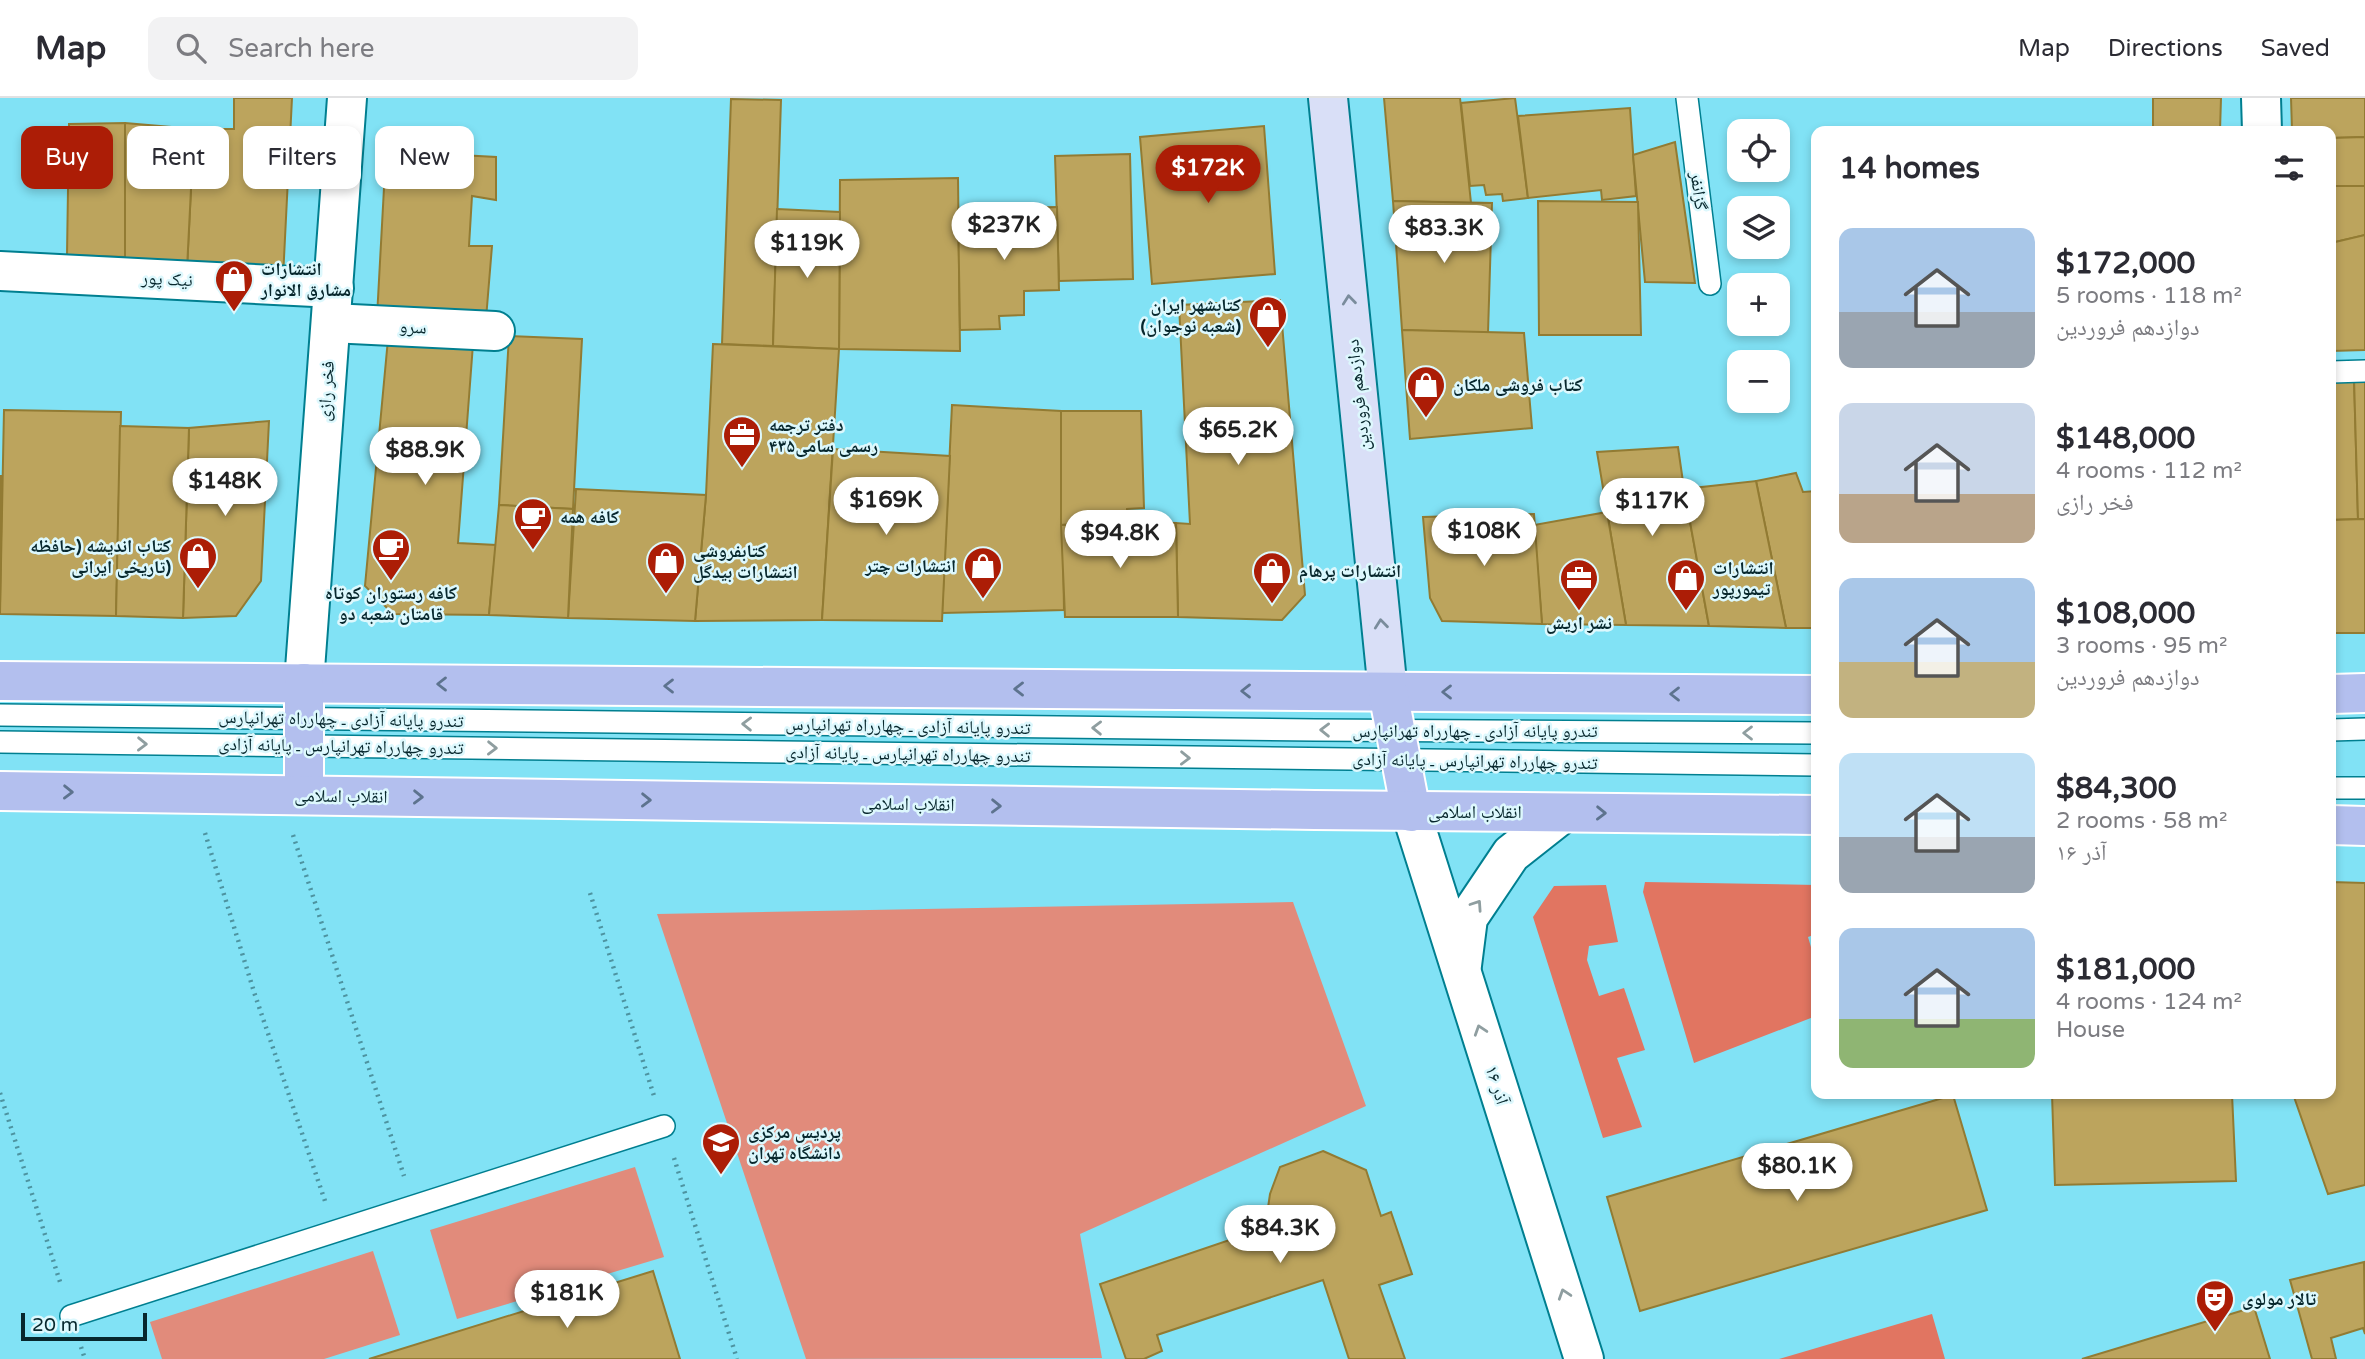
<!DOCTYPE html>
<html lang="en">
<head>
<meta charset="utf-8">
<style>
  :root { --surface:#fff; --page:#f2f2f3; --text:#2b2b33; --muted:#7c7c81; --line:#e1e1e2; --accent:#ac1d06 }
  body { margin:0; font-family:"Varela Round","Noto Naskh Arabic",sans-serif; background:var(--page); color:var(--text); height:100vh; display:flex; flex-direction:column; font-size:26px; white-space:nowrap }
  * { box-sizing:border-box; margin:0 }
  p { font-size:23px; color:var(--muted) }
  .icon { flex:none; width:38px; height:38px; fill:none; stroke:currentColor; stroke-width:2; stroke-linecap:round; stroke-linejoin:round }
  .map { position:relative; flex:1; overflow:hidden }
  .side { position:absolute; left:1811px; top:28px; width:525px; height:973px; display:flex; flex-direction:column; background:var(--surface); border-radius:14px; box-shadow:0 4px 10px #0003 }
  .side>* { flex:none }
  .guide { position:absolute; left:21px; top:28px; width:665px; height:63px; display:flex; gap:14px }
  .buttons { position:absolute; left:1727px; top:21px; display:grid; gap:14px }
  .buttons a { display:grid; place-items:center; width:63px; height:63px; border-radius:14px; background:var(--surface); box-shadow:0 4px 10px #0003; font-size:35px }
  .scale { position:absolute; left:21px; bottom:18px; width:126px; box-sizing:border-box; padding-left:7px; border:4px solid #07272d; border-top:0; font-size:19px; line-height:24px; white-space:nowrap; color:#07272d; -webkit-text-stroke:5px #ddf8fd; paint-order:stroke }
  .price { position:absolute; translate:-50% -60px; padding:0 16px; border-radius:24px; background:#fff; color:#222; font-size:23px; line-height:46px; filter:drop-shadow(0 2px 4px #0008) }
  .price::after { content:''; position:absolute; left:50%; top:42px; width:21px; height:16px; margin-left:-10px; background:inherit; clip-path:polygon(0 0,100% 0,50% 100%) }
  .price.selected { background:var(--accent); color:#fff }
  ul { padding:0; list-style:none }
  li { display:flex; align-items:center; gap:21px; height:175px; padding:0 28px }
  li span { display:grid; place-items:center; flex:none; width:196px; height:140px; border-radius:14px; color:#555 }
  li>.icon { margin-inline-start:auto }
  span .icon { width:84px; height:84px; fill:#fffc; stroke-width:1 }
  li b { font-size:30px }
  h2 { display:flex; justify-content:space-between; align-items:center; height:84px; padding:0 28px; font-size:30px }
  .pill { padding:0 24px; border-radius:14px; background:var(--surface); box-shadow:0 4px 10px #0003; font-size:24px; line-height:63px }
  .pill.selected { background:var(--accent); color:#fff }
  header { display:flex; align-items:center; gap:42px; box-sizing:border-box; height:98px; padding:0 35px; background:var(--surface); border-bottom:2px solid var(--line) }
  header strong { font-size:33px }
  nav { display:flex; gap:38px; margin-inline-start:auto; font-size:24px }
  .search { width:490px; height:63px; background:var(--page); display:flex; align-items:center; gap:18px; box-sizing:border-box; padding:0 24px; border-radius:14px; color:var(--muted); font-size:26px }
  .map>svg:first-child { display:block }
  .green { fill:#e18b7b }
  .forest { fill:#e17561 }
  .building { fill:#bca45d; stroke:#927b33; stroke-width:2 }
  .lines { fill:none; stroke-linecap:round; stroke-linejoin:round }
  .service-casing { stroke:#007f90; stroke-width:24 }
  .minor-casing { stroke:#007f90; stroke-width:42 }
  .tertiary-casing { stroke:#007f90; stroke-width:42 }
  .secondary-casing { stroke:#007f90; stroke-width:42 }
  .primary-casing { stroke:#fff; stroke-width:42 }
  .path { stroke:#4d93a0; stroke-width:4.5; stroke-dasharray:2 5; stroke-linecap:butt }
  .service { stroke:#fff; stroke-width:21 }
  .minor { stroke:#fff; stroke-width:38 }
  .tertiary { stroke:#fff; stroke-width:38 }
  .secondary { stroke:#d9dff7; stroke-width:38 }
  .primary { stroke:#b3bfee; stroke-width:38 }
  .oneway { stroke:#7a8c9c }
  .oneway2 { stroke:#5d738e }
  .oneway3 { stroke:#8f9ea0 }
  .labels { text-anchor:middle; stroke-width:5; stroke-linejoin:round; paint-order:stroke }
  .street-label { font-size:18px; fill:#07272d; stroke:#ddf8fd }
  .poi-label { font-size:18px; font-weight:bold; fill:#07272d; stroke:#ddf8fd; text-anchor:start }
</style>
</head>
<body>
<header>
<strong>Map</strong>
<div class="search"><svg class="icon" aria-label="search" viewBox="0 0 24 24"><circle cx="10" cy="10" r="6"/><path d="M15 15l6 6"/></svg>Search here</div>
<nav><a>Map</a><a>Directions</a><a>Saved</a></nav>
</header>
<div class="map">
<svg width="2365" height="1261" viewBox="0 0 2365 1261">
  <rect width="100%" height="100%" fill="#81e2f5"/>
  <!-- green -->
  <g class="green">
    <path d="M1293 804 1366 1008 1080 1136 1102 1260 806 1261 657 816Z"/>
    <path d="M635 1069 664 1159 457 1221 430 1132Z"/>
    <path d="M373 1153 400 1237 324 1261H162L150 1224Z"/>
  </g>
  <!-- forest -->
  <g class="forest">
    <path d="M1645 784 1816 787V836L1808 839 1816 866V918L1694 965 1643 794Z"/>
    <path d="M1606 787 1618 844 1589 848 1587 862 1599 898 1624 890 1645 952 1617 960 1642 1029 1603 1040 1533 819 1554 788Z"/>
    <path d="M1932 1216 1945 1261H1779Z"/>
  </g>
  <!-- building -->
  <g class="building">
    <path d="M234 0H292L283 180 187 171 194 31H234Z"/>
    <path d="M1384 0H1460L1471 105 1393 103Z"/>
    <path d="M1515 0 1528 100 1503 103 1502 96 1486 97 1484 87 1470 88 1461 5Z"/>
    <path d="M2153 0H2221L2220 33H2153Z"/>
    <path d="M2291 0H2365V39L2331 40V33H2292Z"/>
    <path d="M731 1 781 2 773 248 722 246Z"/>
    <path d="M1630 10 1636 98 1602 102 1601 92 1528 100 1518 18Z"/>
    <path d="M125 25 194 31 187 171 125 165Z"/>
    <path d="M125 25V159L67 157 69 26Z"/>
    <path d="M1264 28 1275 176 1152 186 1140 39Z"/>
    <path d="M2365 39V88H2331V40Z"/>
    <path d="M1675 44 1695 185 1645 184 1633 57Z"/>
    <path d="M386 53 496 59V102L472 98 469 148H492L486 221 377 219Z"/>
    <path d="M1130 56 1133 181 1059 183 1055 58Z"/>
    <path d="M958 80 960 253 839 251 840 82Z"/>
    <path d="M2331 88H2365V137L2331 145Z"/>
    <path d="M1393 103 1492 105 1488 235 1402 232Z"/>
    <path d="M1538 103 1638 104 1641 237H1539Z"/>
    <path d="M1057 109 1059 192 1024 193V217L999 218 1000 231 960 232 958 111Z"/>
    <path d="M777 111 840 114 839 251 773 248Z"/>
    <path d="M2365 137V252L2331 253V145Z"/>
    <path d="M1280 202 1305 497 1282 522 1178 519 1176 425 1190 426 1179 207Z"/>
    <path d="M1402 232 1524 235 1532 330 1410 341Z"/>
    <path d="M509 238 582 241 573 411 499 407Z"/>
    <path d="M388 241 473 246 458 445 496 447 489 517 393 516 365 488Z"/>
    <path d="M713 246 839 251 822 522 695 523 706 397Z"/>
    <path d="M2331 280H2354L2358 421 2331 422Z"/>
    <path d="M2354 280H2365V421H2358Z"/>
    <path d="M952 307 1061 313 1064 512 942 515Z"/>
    <path d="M4 312 121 314 116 518 0 516Z"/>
    <path d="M1061 313H1141L1144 410 1127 411V424L1061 427Z"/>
    <path d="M269 323 261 483 236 518 183 520 189 330Z"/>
    <path d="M120 328 189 330 183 520 116 518Z"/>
    <path d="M1678 349 1684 391 1709 528 1626 527 1597 354Z"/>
    <path d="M833 351 950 358 942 523 822 522Z"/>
    <path d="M1796 375 1803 394 1816 393V530H1786L1756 383Z"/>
    <path d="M0 378H2L0 505Z"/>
    <path d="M1756 383 1786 530 1709 528 1684 391Z"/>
    <path d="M576 391 706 397 695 523 568 520Z"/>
    <path d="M499 407 573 411 568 520 489 517Z"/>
    <path d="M1607 414 1626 527 1542 526 1534 427Z"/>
    <path d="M1534 416 1542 526 1442 523 1430 500 1423 419Z"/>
    <path d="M2365 421V535H2331V422Z"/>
    <path d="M1127 424 1176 425 1178 519H1065L1061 427Z"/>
    <path d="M2331 784 2365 785V1087L2328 1096 2293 996H2331Z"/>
    <path d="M2052 996H2232L2236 1083 2055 1087Z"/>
    <path d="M1953 997 1987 1112 1640 1213 1607 1099Z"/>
    <path d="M1323 1053 1366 1072 1381 1118 1391 1114 1412 1176 1379 1187 1405 1261H1349L1323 1182 1157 1237 1162 1253 1144 1261H1126L1100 1186 1265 1130 1270 1096 1280 1069Z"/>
    <path d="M2364 1164 2365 1236 2363 1230 2331 1240 2336 1261H2312L2290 1182Z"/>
    <path d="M653 1173 680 1261H369Z"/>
    <path d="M2254 1209 2270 1261H2082Z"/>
  </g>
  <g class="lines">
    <defs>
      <g id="service">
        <path d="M1687 0 1710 186"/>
        <path d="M2331 274 2365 273"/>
        <path d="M0 617 1315 632 1816 635"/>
        <path d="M2331 632 2365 631"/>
        <path d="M0 644 1816 667"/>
        <path d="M2331 690H2365"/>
        <path d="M71 1218 664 1028"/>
      </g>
      <g id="minor">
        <path d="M0 173 334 190"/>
        <path d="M331 225 495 233"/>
      </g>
      <g id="tertiary">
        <path d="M2261 0 2262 33"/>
        <path d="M304 585 347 0"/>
        <path d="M1411 714 1584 1261"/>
        <path d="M1462 867 1468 820 1511 756 1563 715"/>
      </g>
      <path id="secondary" d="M1328 0 1388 594"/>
      <g id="primary">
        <path d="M0 583 1816 597"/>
        <path d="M304 585V697"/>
        <path d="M1388 594 1411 714"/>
        <path d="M2331 596 2365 595"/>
        <path d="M0 693 1315 712 1816 717"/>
        <path d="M2331 727 2365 728"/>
      </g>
    </defs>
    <!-- service casing -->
    <use href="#service" class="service-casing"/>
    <!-- minor casing -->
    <use href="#minor" class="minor-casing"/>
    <!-- tertiary casing -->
    <use href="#tertiary" class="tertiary-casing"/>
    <!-- secondary casing -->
    <use href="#secondary" class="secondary-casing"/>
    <!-- primary casing -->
    <use href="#primary" class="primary-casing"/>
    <!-- path -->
    <g class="path">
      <path d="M205 735 255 897 325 1103"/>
      <path d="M293 737 404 1078"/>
      <path d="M590 795 654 998"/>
      <path d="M0 995 61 1187"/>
      <path d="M674 1060 737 1261"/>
      <path d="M81 1249 85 1261"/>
    </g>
    <!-- service -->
    <use href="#service" class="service"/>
    <!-- minor -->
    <use href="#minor" class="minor"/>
    <!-- tertiary -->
    <use href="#tertiary" class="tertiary"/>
    <!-- secondary -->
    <use href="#secondary" class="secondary"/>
    <!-- primary -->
    <use href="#primary" class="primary"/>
  </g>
  <!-- one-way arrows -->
  <defs><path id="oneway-chevron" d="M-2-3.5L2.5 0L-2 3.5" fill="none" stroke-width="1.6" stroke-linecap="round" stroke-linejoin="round" transform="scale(1.75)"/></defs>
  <g class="oneway">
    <use href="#oneway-chevron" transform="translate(1349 202) rotate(-96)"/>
    <use href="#oneway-chevron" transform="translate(1381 526) rotate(-96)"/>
  </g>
  <g class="oneway2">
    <use href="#oneway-chevron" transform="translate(442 586) rotate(-180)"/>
    <use href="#oneway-chevron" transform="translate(669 588) rotate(-180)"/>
    <use href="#oneway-chevron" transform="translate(1019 591) rotate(-180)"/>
    <use href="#oneway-chevron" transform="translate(1246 593) rotate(-180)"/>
    <use href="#oneway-chevron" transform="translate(1447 594) rotate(-180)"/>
    <use href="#oneway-chevron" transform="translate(1675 596) rotate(-180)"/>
    <use href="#oneway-chevron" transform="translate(68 694) rotate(1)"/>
    <use href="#oneway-chevron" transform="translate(418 699) rotate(1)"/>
    <use href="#oneway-chevron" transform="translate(646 702) rotate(1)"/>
    <use href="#oneway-chevron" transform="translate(996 708) rotate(1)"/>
    <use href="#oneway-chevron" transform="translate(1601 715) rotate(1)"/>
  </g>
  <g class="oneway3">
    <use href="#oneway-chevron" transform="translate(747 626) rotate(-179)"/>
    <use href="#oneway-chevron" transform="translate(1097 630) rotate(-179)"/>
    <use href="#oneway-chevron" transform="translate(1325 632) rotate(-179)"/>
    <use href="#oneway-chevron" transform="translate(1748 635) rotate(-180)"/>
    <use href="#oneway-chevron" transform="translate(142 646) rotate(1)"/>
    <use href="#oneway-chevron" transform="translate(492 650) rotate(1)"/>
    <use href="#oneway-chevron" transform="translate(1185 660) rotate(1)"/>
    <use href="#oneway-chevron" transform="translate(1477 807) rotate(-56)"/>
    <use href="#oneway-chevron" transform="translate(1480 932) rotate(-108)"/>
    <use href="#oneway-chevron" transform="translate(1564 1196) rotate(-108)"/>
  </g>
  <!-- icons -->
  <defs>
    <symbol id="shop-pin" viewBox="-11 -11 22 30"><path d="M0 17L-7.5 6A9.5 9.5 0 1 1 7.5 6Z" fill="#ac1d06" stroke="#ddf8fd"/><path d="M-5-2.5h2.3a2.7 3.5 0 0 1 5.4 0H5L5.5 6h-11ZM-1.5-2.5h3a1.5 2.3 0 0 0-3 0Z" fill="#fff"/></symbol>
    <symbol id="office-pin" viewBox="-11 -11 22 30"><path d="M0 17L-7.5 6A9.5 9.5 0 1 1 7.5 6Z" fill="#ac1d06" stroke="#ddf8fd"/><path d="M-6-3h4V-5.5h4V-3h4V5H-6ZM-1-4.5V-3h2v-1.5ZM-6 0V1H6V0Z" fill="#fff"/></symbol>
    <symbol id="cafe-pin" viewBox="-11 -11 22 30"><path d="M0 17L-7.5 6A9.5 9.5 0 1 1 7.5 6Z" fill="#ac1d06" stroke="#ddf8fd"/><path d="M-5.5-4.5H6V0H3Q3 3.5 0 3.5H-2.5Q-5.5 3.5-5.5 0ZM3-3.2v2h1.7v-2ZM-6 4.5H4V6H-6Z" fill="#fff"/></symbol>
    <symbol id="university-pin" viewBox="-11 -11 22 30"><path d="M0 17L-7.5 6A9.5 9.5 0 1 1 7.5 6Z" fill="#ac1d06" stroke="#ddf8fd"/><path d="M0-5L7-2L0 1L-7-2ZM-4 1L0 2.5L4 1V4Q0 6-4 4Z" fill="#fff"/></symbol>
    <symbol id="theatre-pin" viewBox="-11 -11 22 30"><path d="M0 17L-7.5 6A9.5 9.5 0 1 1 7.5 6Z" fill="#ac1d06" stroke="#ddf8fd"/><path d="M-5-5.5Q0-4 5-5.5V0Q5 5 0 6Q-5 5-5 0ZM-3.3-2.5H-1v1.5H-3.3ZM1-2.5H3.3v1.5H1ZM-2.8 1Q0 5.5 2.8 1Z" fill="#fff"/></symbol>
  </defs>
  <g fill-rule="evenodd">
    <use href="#shop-pin" x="212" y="159" width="44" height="60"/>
    <use href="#shop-pin" x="1246" y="195" width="44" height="60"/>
    <use href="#shop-pin" x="1404" y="265" width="44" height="60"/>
    <use href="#office-pin" x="720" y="315" width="44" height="60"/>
    <use href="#cafe-pin" x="511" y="397" width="44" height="60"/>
    <use href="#cafe-pin" x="369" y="428" width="44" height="60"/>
    <use href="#shop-pin" x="176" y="436" width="44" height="60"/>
    <use href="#shop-pin" x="644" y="441" width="44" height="60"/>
    <use href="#shop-pin" x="961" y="446" width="44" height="60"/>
    <use href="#shop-pin" x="1250" y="451" width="44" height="60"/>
    <use href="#office-pin" x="1557" y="458" width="44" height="60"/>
    <use href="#shop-pin" x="1664" y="458" width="44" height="60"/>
    <use href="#university-pin" x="699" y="1022" width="44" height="60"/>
    <use href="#theatre-pin" x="2193" y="1179" width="44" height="60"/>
  </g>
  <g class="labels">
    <!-- street labels -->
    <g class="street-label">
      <text transform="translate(1699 93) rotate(83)" y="6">گزانفر</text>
      <text transform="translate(167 181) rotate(3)" y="6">نیک پور</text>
      <text transform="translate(413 229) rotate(3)" y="6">سرو</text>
      <text transform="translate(326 293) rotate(-86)" y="6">فخر رازی</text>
      <text transform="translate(1358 297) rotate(-96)" y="6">دوازدهم فروردین</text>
      <text transform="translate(341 621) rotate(1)" y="6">تندرو پایانه آزادی ـ چهارراه تهرانپارس</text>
      <text transform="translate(908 628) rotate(1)" y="6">تندرو پایانه آزادی ـ چهارراه تهرانپارس</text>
      <text x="1475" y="639">تندرو پایانه آزادی ـ چهارراه تهرانپارس</text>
      <text transform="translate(341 648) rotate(1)" y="6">تندرو چهارراه تهرانپارس ـ پایانه آزادی</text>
      <text transform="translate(908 656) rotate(1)" y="6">تندرو چهارراه تهرانپارس ـ پایانه آزادی</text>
      <text transform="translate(1475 663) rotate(1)" y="6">تندرو چهارراه تهرانپارس ـ پایانه آزادی</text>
      <text transform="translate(341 698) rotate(1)" y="6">انقلاب اسلامی</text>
      <text transform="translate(908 706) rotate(1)" y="6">انقلاب اسلامی</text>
      <text x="1475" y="720">انقلاب اسلامی</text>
      <text transform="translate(1497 987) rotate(72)" y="6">۱۶ آذر</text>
    </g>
    <!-- poi labels -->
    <g class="poi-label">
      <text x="261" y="177">انتشارات<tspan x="261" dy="21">مشارق الانوار</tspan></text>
      <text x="1241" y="213" text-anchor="end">کتابشهر ایران<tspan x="1241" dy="21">(شعبه نوجوان)</tspan></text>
      <text x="1453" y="293">کتاب فروشی ملکان</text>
      <text x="769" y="333">دفتر ترجمه<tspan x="769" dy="21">رسمی سامی۴۳۵</tspan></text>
      <text x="560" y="425">کافه همه</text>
      <text x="171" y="454" text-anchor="end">کتاب اندیشه (حافظه<tspan x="171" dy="21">تاریخی ایرانی)</tspan></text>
      <text x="693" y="459">کتابفروشی<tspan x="693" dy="21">انتشارات بیدگل</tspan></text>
      <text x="956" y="474" text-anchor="end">انتشارات چتر</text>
      <text x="1713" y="476">انتشارات<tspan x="1713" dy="21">تیمورپور</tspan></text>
      <text x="1299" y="479">انتشارات پرهام</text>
      <text x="391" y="501" text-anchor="middle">کافه رستوران کوتاه<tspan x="391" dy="21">قامتان شعبه دو</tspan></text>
      <text x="1579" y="531" text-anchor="middle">نشر اریش</text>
      <text x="748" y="1040">پردیس مرکزی<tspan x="748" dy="21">دانشگاه‌ تهران</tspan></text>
      <text x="2242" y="1207">تالار مولوی</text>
    </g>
  </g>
</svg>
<div class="buttons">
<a><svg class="icon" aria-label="locate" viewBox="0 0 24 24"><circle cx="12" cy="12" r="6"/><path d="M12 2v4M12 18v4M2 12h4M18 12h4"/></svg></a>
<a><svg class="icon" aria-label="layers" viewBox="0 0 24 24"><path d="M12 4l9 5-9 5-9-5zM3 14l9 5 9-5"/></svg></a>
<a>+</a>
<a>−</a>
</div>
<div class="scale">20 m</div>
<b class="price selected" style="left:1208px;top:107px">$172K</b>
<b class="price" style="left:1004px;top:164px">$237K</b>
<b class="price" style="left:1444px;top:167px">$83.3K</b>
<b class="price" style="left:807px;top:182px">$119K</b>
<b class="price" style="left:1238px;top:369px">$65.2K</b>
<b class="price" style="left:425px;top:389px">$88.9K</b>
<b class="price" style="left:225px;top:420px">$148K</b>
<b class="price" style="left:886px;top:439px">$169K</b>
<b class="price" style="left:1652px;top:440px">$117K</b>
<b class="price" style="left:1484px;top:470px">$108K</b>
<b class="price" style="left:1120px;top:472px">$94.8K</b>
<b class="price" style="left:1797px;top:1105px">$80.1K</b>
<b class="price" style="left:1280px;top:1167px">$84.3K</b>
<b class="price" style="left:567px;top:1232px">$181K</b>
<div class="guide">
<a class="pill selected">Buy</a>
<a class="pill">Rent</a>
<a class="pill">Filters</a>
<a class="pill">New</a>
</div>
<section class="side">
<h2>14 homes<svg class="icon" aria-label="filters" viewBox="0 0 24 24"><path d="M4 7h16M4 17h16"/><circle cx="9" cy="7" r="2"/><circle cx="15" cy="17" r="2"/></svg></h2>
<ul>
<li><span style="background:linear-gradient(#a9c7e8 60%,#9aa5b1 0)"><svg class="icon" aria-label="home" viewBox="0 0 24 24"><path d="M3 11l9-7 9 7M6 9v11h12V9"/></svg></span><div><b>$172,000</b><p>5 rooms · 118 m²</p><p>دوازدهم فروردین</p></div></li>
<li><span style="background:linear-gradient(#c9d6e8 65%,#b9a48a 0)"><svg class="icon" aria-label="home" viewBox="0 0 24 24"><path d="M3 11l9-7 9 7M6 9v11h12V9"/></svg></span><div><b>$148,000</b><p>4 rooms · 112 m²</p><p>فخر رازی</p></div></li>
<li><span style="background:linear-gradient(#a9c7e8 60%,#c2b280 0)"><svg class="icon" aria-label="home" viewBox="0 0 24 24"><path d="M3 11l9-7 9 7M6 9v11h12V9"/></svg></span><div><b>$108,000</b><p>3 rooms · 95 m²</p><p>دوازدهم فروردین</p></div></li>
<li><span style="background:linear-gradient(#bfe0f5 60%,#9aa5b1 0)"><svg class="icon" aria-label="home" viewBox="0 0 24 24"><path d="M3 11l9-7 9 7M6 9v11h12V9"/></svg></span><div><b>$84,300</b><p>2 rooms · 58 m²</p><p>۱۶ آذر</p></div></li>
<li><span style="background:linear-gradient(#a9c7e8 65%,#8fb573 0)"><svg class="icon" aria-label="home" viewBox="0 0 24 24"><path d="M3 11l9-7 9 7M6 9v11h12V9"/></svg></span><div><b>$181,000</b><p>4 rooms · 124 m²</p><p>House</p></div></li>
</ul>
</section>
</div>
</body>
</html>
